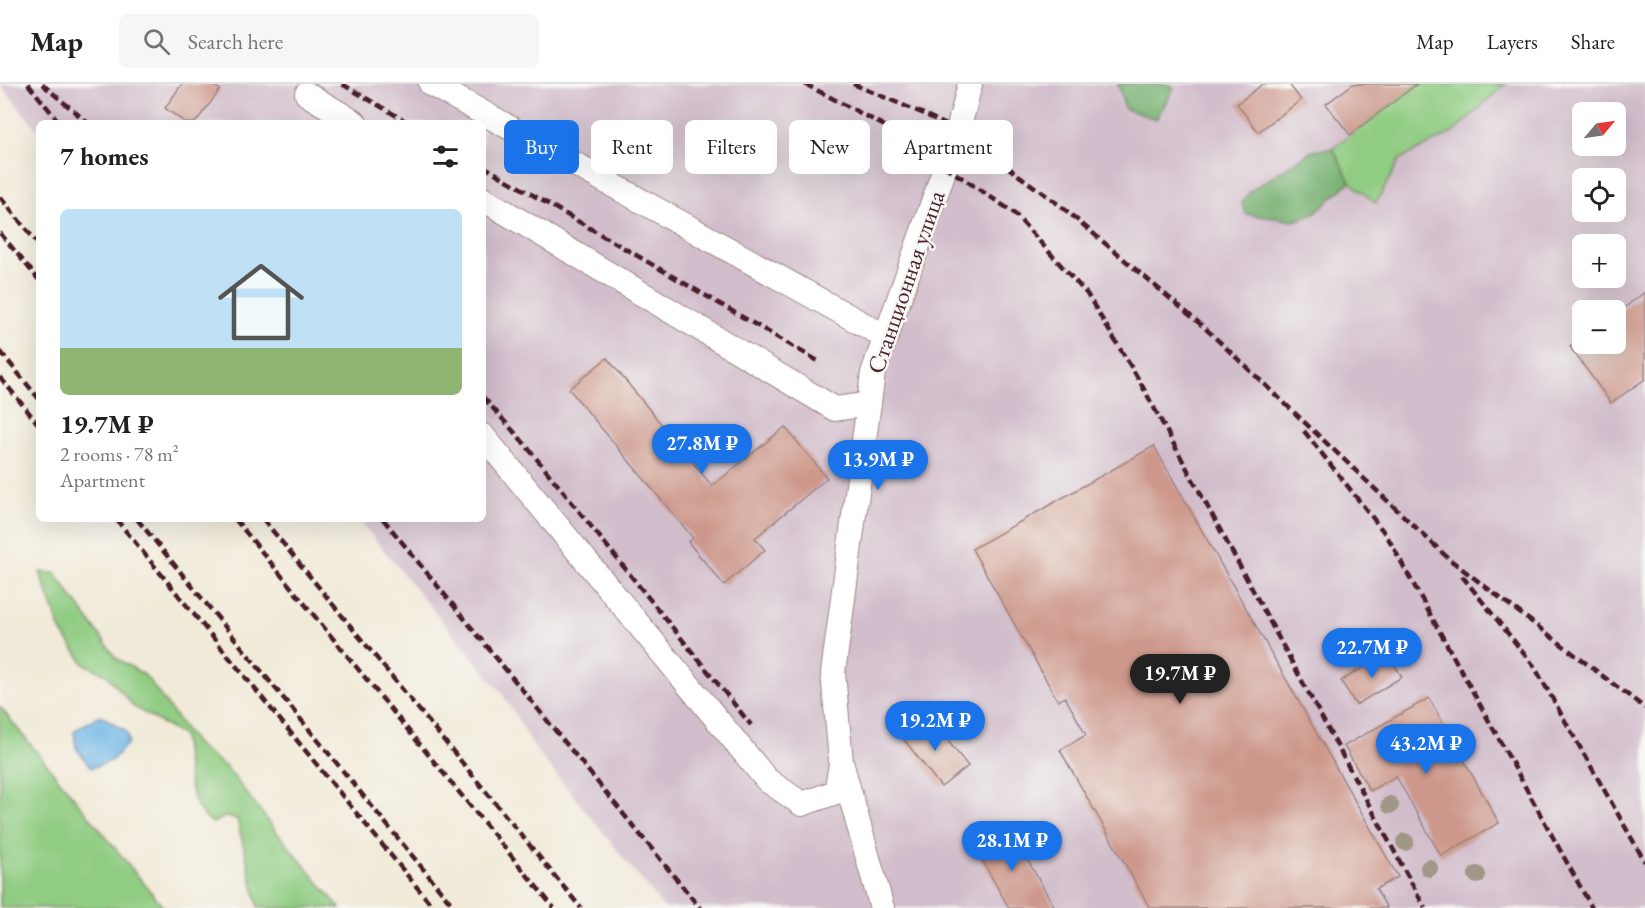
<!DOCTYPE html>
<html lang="en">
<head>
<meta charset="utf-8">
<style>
  :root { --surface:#fff; --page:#f6f6f6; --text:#202124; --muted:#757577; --line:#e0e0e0; --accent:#1a73e8 }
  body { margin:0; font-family:"EB Garamond",serif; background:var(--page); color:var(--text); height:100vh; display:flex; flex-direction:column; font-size:22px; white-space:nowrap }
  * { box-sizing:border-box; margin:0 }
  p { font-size:20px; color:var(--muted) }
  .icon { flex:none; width:33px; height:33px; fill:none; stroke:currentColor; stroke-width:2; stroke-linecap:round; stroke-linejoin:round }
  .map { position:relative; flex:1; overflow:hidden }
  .details { position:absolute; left:36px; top:36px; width:450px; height:402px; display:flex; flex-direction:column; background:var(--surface); border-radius:9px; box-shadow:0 6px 24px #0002 }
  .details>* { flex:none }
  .top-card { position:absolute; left:504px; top:36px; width:570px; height:54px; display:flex; gap:12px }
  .needle { width:39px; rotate:61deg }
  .buttons { position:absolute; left:1572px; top:18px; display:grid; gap:12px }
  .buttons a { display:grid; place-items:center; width:54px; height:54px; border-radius:9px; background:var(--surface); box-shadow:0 6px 24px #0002; font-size:30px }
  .price { position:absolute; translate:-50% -51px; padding:0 14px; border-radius:21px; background:var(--accent); color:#fff; font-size:20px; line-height:39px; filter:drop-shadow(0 2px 3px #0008) }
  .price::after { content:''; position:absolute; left:50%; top:36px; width:18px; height:14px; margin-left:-9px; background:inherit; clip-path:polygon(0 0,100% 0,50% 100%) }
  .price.on { background:#222; color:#fff }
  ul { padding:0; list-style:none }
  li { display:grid; align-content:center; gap:12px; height:318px; padding:0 24px }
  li+li { border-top:2px solid var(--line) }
  li span { display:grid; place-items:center; height:186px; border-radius:9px; color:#555 }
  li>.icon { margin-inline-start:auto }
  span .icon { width:108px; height:108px; fill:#fffc; stroke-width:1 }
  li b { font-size:26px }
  h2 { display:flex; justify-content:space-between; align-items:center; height:72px; padding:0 24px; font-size:26px }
  .pill { padding:0 21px; border-radius:9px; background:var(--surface); box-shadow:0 6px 24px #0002; font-size:21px; line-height:54px }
  .pill.on { background:var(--accent); color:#fff }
  header { display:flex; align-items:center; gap:36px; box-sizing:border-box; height:84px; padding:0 30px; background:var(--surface); border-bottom:2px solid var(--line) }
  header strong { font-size:28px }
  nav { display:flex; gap:33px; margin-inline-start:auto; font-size:21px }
  .search { width:420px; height:54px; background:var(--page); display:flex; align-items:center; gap:15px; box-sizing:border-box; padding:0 21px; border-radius:9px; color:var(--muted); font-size:22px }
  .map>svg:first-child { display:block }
  .industrial { fill:#d1bdcb; fill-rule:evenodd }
  .green { fill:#90cc82; stroke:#6d7656; stroke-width:1.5 }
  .forest { fill:#74b070; stroke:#5f684e; stroke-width:1.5 }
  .water { fill:#70b7e7; stroke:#5d6b89; stroke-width:1.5 }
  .building { fill:#cd988b }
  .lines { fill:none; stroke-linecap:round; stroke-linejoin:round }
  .minor-casing { stroke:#9e8482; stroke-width:26 }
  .minor { stroke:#fff; stroke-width:24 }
  .rail { stroke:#4a1f2b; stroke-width:4.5; stroke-dasharray:9 4.5; stroke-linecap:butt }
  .tree { fill:#a19787 }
  .labels { text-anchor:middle; stroke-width:5; stroke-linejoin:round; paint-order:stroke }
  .street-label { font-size:24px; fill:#4a1f2b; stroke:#f6f6f2 }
</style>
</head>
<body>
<header>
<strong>Map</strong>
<div class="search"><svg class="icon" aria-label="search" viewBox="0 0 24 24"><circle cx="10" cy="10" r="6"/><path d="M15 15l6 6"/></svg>Search here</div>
<nav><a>Map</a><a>Layers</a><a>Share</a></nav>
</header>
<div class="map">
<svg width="1645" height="824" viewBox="0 0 1645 824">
  <rect width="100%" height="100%" fill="#f6f6f2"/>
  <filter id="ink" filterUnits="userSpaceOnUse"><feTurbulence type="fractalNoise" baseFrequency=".0167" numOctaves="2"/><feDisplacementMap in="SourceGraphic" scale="12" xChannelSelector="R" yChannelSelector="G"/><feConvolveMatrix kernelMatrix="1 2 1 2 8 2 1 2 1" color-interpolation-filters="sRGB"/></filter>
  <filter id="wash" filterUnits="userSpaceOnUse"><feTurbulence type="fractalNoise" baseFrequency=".008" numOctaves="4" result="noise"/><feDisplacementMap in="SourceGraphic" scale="24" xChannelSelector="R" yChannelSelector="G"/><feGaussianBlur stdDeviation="1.35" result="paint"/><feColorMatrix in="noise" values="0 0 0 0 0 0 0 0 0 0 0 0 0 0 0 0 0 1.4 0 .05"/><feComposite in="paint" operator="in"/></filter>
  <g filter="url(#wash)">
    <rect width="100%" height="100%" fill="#f1ead8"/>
    <!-- industrial -->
    <path class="industrial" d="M0 0H1645V824H664L534 663 502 609 358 435H483V39H39V48ZM1582 28H1616V62H1582ZM1582 94H1616V128H1582ZM1582 160H1616V194H1582ZM1582 226H1616V260H1582Z"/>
    <!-- green -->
    <g class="green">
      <path d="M1417 0H1505L1454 48 1400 75 1376 119 1350 98 1333 64Z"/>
      <path d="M40 488 55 489 116 574 145 591 196 660 227 684 275 746 340 824H260L258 822 237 735 225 733 213 739C186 724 188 680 183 652L134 623 106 590 84 580 61 547Z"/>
      <path d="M0 623 164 824H0Z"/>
    </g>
    <!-- forest -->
    <g class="forest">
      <path d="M1118 0H1170L1174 4 1156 35 1125 25Z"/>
      <path d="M1333 64 1350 98 1312 131 1294 137 1246 130 1242 119 1250 107 1312 67Z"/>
    </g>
    <!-- water -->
    <path class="water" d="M100 631 126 647 129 658 111 677 91 684 76 664 74 647Z"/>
    <g id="blocks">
      <!-- building -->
      <g class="building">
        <path d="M182 0H212L220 6 195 39H186L165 24Z"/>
        <path d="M1263 0H1289L1301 16 1258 48 1237 20Z"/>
        <path d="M1353 0H1417L1350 51 1326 20Z"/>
        <path d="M1645 208V295L1611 319 1570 263 1582 254V260H1616V230Z"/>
        <path d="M607 274 712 402 785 343 827 394 755 454 765 466 724 501 688 458 693 454 569 305Z"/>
        <path d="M1154 362 1398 793 1376 805 1387 824H1150L1060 666 1086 651 1065 613 1058 617 972 465Z"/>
        <path d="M1387 569 1402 593 1356 621 1341 597Z"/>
        <path d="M1429 614 1499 739 1441 772 1396 692 1370 707 1344 662Z"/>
        <path d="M929 633 968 682 941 703 902 653Z"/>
        <path d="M1008 742 1055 824H1009L974 762Z"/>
      </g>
    </g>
  </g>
  <g filter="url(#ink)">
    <use href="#blocks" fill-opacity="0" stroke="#9e8482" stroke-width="1.5"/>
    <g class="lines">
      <defs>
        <g id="minor">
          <path d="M431 0 886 253"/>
          <path d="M307 10 355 39"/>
          <path d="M483 115 835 325 869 320"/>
          <path d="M483 352 767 696 802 720 836 708 841 681"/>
          <path d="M882 824 841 678 833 589 873 289 958 47 970 0"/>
        </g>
      </defs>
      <!-- minor casing -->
      <use href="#minor" class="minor-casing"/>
      <!-- minor -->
      <use href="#minor" class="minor"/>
      <!-- rail -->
      <g class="rail">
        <path d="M28 0 60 39"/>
        <path d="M42 0 88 39"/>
        <path d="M342 0 409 39"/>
        <path d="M805 0 883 41 1013 128 1087 210 1139 296 1425 824"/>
        <path d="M853 0 924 30 958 47 1062 123 1205 244 1449 475 1645 624"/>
        <path d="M483 82 818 277"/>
        <path d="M0 113 39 161"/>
        <path d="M0 149 39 196"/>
        <path d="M0 267 39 315"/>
        <path d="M0 293 39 341"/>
        <path d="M483 313 524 359 751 641"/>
        <path d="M1304 347 1387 452 1592 824"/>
        <path d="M116 435 434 824"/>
        <path d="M137 435 455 824"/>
        <path d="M235 435 554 824"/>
        <path d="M263 435 581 824"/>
        <path d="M383 435 700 824"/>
        <path d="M1462 492 1534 582 1645 778"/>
      </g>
    </g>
    <!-- trees -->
    <g class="tree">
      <circle cx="1390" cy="721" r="9"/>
      <circle cx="1405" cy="758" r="9"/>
      <circle cx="1429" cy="784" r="9"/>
      <circle cx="1477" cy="791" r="9"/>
    </g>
  </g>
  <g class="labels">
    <!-- street labels -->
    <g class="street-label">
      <text transform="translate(906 198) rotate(-71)" y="8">Станционная улица</text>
    </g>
  </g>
</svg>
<div class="buttons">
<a><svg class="needle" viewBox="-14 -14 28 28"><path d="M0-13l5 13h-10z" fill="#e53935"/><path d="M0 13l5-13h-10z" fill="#757577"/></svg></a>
<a><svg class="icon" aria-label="locate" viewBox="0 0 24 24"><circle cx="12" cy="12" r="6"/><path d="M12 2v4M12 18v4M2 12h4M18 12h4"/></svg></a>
<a>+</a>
<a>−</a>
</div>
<b class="price" style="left:702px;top:391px">27.8M ₽</b>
<b class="price" style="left:878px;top:407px">13.9M ₽</b>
<b class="price" style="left:1372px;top:595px">22.7M ₽</b>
<b class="price on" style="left:1180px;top:621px">19.7M ₽</b>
<b class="price" style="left:935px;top:668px">19.2M ₽</b>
<b class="price" style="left:1426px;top:691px">43.2M ₽</b>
<b class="price" style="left:1012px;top:788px">28.1M ₽</b>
<div class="top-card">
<a class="pill on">Buy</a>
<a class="pill">Rent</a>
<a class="pill">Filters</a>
<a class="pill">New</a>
<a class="pill">Apartment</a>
</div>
<section class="details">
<h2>7 homes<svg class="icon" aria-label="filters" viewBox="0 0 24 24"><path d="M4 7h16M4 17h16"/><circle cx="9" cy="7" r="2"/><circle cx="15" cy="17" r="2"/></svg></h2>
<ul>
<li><span style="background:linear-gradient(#bfe0f5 75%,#8fb573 0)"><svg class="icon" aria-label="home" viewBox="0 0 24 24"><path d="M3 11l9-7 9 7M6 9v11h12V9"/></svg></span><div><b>19.7M ₽</b><p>2 rooms · 78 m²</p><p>Apartment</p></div></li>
</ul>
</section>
</div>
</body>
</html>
